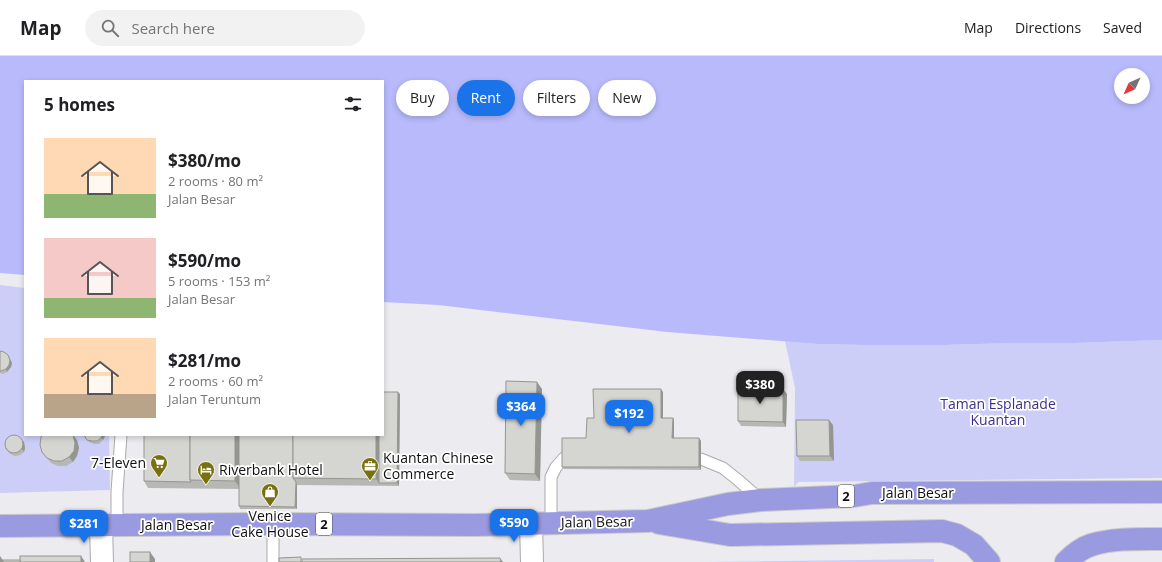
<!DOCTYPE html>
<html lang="en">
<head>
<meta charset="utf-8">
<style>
  :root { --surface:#fff; --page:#f2f2f2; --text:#202124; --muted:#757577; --line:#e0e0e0; --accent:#1a73e8 }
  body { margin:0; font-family:"Open Sans",sans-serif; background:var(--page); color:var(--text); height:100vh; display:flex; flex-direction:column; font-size:15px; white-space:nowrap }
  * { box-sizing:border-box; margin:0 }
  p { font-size:13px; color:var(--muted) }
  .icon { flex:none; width:22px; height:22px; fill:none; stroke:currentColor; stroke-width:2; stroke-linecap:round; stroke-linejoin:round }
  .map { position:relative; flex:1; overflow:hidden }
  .drawer { position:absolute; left:24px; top:24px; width:360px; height:356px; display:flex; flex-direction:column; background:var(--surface); border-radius:0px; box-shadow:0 2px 6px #0003 }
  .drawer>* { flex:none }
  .hud { position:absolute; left:396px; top:24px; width:380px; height:36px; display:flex; gap:8px }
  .needle { width:26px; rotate:225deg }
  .fabs { position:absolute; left:1114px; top:12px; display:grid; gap:8px }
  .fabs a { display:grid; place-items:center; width:36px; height:36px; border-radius:50%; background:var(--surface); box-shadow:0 2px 6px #0003; font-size:20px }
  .price { position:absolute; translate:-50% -34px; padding:0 9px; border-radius:8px; background:var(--accent); color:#fff; font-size:13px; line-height:26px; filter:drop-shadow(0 1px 2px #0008) }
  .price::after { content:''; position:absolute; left:50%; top:24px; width:12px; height:9px; margin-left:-6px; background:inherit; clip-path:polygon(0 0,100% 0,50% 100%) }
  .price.active { background:#222; color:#fff }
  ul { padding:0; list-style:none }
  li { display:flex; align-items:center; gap:12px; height:100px; padding:0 20px }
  li span { display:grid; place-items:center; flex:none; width:112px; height:80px; border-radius:0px; color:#555 }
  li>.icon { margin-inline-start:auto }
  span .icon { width:48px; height:48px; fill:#fffc; stroke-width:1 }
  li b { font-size:17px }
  h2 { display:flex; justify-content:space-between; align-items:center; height:48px; padding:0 20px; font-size:17px }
  .tag { padding:0 14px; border-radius:18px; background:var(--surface); box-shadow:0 2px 6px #0003; font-size:14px; line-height:36px }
  .tag.active { background:var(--accent); color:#fff }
  header { display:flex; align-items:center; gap:24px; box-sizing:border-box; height:56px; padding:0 20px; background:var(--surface); border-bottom:1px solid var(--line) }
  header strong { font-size:19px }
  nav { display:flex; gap:22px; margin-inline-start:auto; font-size:14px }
  .search { width:280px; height:36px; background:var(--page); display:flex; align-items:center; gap:10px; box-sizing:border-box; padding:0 14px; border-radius:22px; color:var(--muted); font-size:15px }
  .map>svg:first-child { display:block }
  .green { fill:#cccef7 }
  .water { fill:#b8bafc; fill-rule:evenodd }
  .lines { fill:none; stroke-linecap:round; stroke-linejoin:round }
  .service-casing { stroke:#a9aaad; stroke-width:13 }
  .minor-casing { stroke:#a9aaad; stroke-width:24 }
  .trunk-casing { stroke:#cacaca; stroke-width:24 }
  .service { stroke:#fff; stroke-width:11 }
  .minor { stroke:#fff; stroke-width:22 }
  .trunk { stroke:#9a9ae0; stroke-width:22 }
  .wall { fill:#b7b7b4 }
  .shaded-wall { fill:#959592 }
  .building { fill:#d5d5d1; stroke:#959592 }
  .labels { text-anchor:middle; stroke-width:3.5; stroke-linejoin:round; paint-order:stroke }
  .shield { fill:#fff; stroke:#575758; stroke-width:1 }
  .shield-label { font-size:13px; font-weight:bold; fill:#0f0f10 }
  .park-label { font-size:14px; fill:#3b2f8a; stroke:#fff }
  .poi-label { font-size:14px; fill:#0f0f10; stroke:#fff; text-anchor:start }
  .street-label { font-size:14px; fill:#0f0f10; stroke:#fff }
</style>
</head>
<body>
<header>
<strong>Map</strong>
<div class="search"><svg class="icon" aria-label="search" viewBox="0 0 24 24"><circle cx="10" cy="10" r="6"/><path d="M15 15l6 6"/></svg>Search here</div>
<nav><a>Map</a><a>Directions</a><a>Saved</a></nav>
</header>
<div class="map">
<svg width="1162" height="506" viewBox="0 0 1162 506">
  <rect width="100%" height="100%" fill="#ececf0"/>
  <!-- green -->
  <g class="green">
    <path d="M0 229 25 232V379H109L110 434 0 437Z"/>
    <path d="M1162 284V422L798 426 794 431 795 332 785 285 818 288 864 289H944L1013 287H1074Z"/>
    <path d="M934 503V506H698Z"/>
  </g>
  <!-- water -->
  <path class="water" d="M0 0H1162V284L1074 287H1013L944 289H864L818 288 667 276 438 249 383 246V25H25V219L0 217ZM1121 19H1143V41H1121Z"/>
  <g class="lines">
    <defs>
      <g id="service">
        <path d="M701 403 723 412 738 424 761 444"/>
        <path d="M273 468V506"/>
        <path d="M551 468V421L556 411 564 402"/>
        <path d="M117 469V436L121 379"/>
      </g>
      <g id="minor">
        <path d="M531 467 532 506"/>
        <path d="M101 469 102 506"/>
      </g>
      <g id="trunk">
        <path d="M659 467 730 479 942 475 957 479 974 489 989 506"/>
        <path d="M0 470 273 468 475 469 648 465 728 448 761 444 854 440 872 437 1162 436"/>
        <path d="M1066 506C1073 499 1082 492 1091 489 1113 482 1139 483 1162 483"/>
      </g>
    </defs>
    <!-- service casing -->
    <use href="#service" class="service-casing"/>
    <!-- minor casing -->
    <use href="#minor" class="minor-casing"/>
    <!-- trunk casing -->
    <use href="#trunk" class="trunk-casing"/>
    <!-- service -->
    <use href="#service" class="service"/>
    <!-- minor -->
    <use href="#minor" class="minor"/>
    <!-- trunk -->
    <use href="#trunk" class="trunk"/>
  </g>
  <!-- wall -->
  <g class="wall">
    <path d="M0 295 8 299 12 307 11 311 7 316 3 318 0 317Z"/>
    <path d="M542 333 540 425 510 424 505 417Z"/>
    <path d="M663 336V362H673L674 364V382H699L701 385V414L564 413 562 411 586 382Z"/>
    <path d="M400 338 399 430 297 429V453H240L239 450V433L148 432 144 425Z"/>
    <path d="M787 338 786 371 741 370 738 365Z"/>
    <path d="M833 369 834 405H800L797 400Z"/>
    <path d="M84 379H105V380L103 384 99 388H94L89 386Z"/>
    <path d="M22 384 24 386 25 392 24 396 20 399 15 400 10 398 5 392Z"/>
    <path d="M77 384 79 392 77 400 73 406 66 410H58L51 407 42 396Z"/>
  </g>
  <!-- shaded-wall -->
  <g class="shaded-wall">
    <path d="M8 299 12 307 11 311 7 316 6 313Z"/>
    <path d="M537 326 542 333 540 425 535 418Z"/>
    <path d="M661 333 663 336V364L661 362Z"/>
    <path d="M783 333 787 338 786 371 783 366Z"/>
    <path d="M398 336 400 338 399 430 397 427Z"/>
    <path d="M673 362 674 364V384L672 382Z"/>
    <path d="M829 364 833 369 834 405 830 400Z"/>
    <path d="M73 379 77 384 79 392 77 400 73 406 69 401Z"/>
    <path d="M102 379H105V380L103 384 101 382Z"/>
    <path d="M235 379H241V433L235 425Z"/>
    <path d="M376 379H381L379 427 376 423Z"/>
    <path d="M699 382 701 385V414L699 411Z"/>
    <path d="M22 384 24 386 25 392 24 396 22 393Z"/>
    <path d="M296 426 297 429V453L295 451Z"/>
    <path d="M150 496 155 503V506H150Z"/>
    <path d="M0 500 4 506H0Z"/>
    <path d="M81 500 85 506H81Z"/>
    <path d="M500 502 503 506H501Z"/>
  </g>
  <!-- building -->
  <g class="building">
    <path d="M0 295 4 296 8 299 10 304 9 309 6 313 1 315H0Z"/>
    <path d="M506 325 537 326 535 418 505 417Z"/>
    <path d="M738 331 783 333V366L738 365Z"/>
    <path d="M593 333H661V362H673L672 382H699V411H562V382H586L587 362H594Z"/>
    <path d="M383 336H398L397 427H379V379H383Z"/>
    <path d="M796 364H829L830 400H797Z"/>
    <circle cx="14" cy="388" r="9"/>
    <path d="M43 379H73L75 387 74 395 69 401 62 405H54L47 402 42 396 40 389 41 381Z"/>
    <path d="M84 379H102L101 382 97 385H92L87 384Z"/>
    <path d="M144 379H190V424L191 426 144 425Z"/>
    <path d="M190 379H235V425L190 424Z"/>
    <path d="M239 379H293V422L296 426 295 451 239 450Z"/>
    <path d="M293 379H376V423L293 422Z"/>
    <rect x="130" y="496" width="20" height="10"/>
    <rect x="20" y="500" width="61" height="6"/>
    <path d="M301 501V506H279V502Z"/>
    <path d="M500 502 501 506H302V503Z"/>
    <rect x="3" y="504" width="17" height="2"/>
  </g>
  <!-- icons -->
  <defs>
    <symbol id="supermarket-pin" viewBox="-11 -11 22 30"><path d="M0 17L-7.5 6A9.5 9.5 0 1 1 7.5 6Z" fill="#787112" stroke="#fff"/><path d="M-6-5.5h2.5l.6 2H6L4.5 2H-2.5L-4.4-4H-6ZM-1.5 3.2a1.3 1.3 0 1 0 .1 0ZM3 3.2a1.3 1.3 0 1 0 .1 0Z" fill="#fff"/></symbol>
    <symbol id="office-pin" viewBox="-11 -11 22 30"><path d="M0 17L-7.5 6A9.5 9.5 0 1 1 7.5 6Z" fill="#787112" stroke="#fff"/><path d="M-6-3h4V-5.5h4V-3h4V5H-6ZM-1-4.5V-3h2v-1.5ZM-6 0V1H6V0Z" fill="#fff"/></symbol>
    <symbol id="hotel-pin" viewBox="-11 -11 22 30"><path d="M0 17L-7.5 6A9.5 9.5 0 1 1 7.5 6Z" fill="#787112" stroke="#fff"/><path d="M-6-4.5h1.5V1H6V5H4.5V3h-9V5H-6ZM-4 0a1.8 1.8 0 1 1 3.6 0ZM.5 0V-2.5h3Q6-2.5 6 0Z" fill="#fff"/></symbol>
    <symbol id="shop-pin" viewBox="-11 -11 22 30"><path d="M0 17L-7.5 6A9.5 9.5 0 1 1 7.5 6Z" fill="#787112" stroke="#fff"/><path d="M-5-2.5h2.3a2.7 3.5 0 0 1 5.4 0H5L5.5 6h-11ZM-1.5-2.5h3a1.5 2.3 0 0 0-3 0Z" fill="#fff"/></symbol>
  </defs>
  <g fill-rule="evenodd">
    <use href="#supermarket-pin" x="149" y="397" width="20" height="27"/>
    <use href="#office-pin" x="360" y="400" width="20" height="27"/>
    <use href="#hotel-pin" x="196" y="404" width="20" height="27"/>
    <use href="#shop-pin" x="260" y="426" width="20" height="27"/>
  </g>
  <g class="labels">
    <!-- shield labels -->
    <g class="shield">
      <rect x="838" y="429" width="16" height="22" rx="3"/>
      <rect x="316" y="457" width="16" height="22" rx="3"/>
    </g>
    <g class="shield-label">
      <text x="846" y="445">2</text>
      <text x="324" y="473">2</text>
    </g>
    <!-- park labels -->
    <g class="park-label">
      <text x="998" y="353">Taman Esplanade<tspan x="998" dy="16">Kuantan</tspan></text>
    </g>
    <!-- poi labels -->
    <g class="poi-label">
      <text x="383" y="407">Kuantan Chinese<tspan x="383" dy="16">Commerce</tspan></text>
      <text x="146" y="412" text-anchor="end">7-Eleven</text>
      <text x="219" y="419">Riverbank Hotel</text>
      <text x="270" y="465" text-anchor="middle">Venice<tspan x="270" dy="16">Cake House</tspan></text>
    </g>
    <!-- street labels -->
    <g class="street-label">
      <text x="918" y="442">Jalan Besar</text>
      <text transform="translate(597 466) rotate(-1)" y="5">Jalan Besar</text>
      <text x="177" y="474">Jalan Besar</text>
    </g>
  </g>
</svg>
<div class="fabs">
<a><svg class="needle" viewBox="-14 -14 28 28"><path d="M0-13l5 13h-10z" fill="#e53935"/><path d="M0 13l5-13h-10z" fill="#757577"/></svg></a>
</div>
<b class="price active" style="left:760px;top:349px">$380</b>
<b class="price" style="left:521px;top:371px">$364</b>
<b class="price" style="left:629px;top:378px">$192</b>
<b class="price" style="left:514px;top:487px">$590</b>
<b class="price" style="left:84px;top:488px">$281</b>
<div class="hud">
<a class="tag">Buy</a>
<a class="tag active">Rent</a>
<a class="tag">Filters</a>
<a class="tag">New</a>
</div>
<section class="drawer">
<h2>5 homes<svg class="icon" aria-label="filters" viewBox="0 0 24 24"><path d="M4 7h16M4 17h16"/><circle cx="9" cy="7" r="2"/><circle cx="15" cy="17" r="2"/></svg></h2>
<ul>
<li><span style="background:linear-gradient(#ffd9b3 70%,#8fb573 0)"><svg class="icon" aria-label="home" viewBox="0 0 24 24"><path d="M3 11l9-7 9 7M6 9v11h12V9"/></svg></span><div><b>$380/mo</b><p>2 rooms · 80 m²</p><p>Jalan Besar</p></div></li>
<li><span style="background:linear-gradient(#f6c9c9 75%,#8fb573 0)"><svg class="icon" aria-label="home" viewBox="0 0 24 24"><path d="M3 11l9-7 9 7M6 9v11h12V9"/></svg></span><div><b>$590/mo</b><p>5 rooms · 153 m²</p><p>Jalan Besar</p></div></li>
<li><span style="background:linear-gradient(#ffd9b3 70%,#b9a48a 0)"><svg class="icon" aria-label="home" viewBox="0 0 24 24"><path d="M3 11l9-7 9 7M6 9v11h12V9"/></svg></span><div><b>$281/mo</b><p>2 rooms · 60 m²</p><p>Jalan Teruntum</p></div></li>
</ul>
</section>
</div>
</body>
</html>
